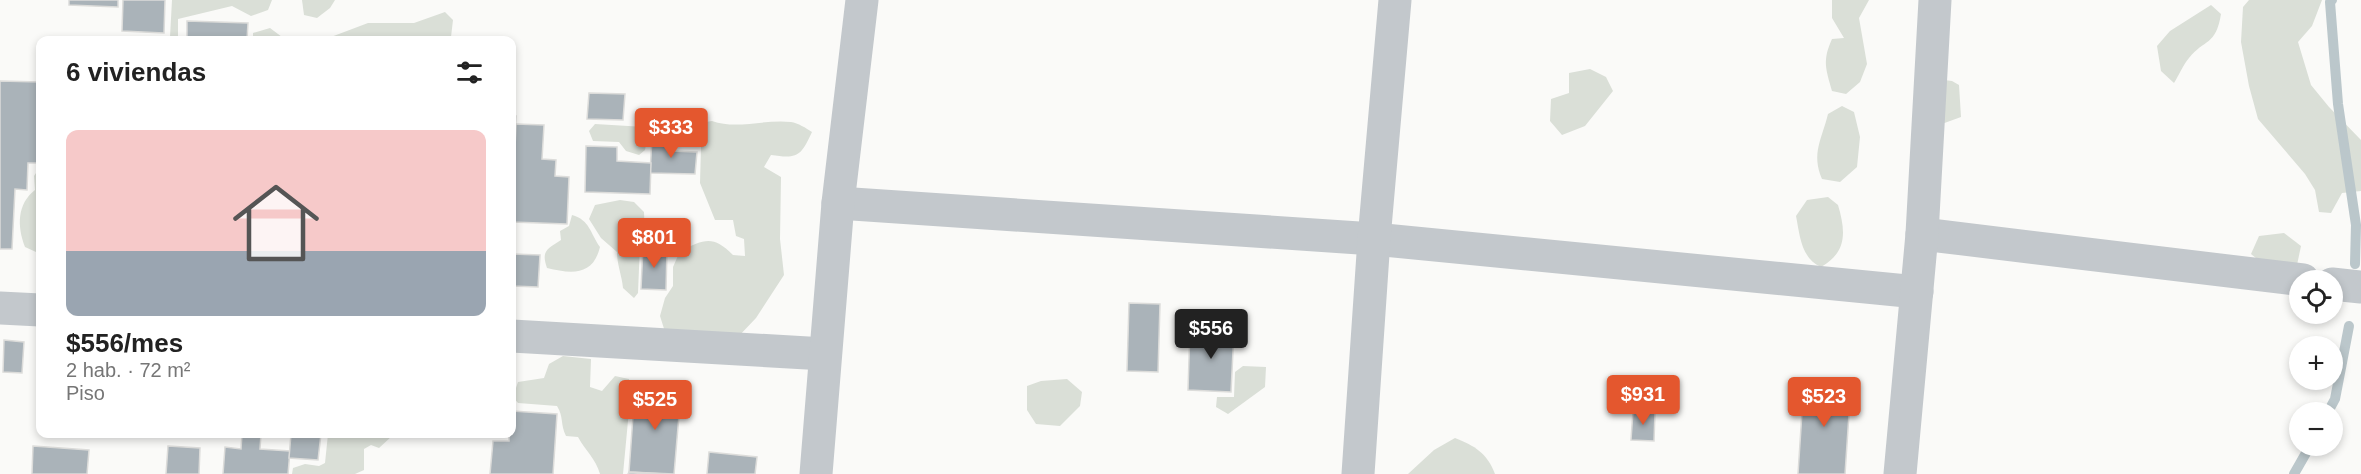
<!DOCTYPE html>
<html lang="es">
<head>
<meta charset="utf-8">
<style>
  :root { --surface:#fff; --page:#f6f6f6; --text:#222; --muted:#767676; --line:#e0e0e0; --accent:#e4572e }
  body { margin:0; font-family:Arial,sans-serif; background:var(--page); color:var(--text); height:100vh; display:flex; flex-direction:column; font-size:22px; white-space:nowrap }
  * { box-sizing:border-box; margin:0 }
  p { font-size:20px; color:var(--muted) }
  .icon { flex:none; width:33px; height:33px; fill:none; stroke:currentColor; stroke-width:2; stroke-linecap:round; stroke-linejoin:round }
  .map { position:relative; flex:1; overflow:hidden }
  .drawer { position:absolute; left:36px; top:36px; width:480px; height:402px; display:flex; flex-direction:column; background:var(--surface); border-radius:12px; box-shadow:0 3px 9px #0003 }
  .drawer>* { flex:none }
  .tools { position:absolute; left:2289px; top:270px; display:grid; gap:12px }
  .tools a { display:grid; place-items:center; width:54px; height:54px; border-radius:50%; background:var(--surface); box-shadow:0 3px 9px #0003; font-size:30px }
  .price { position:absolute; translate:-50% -51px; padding:0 14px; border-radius:6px; background:var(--accent); color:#fff; font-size:20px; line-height:39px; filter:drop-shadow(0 2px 3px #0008) }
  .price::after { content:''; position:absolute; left:50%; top:36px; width:18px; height:14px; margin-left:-9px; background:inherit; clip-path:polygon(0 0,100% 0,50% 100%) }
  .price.selected { background:#222; color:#fff }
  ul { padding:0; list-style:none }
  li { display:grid; align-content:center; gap:12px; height:318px; padding:0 30px }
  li+li { border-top:2px solid var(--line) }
  li span { display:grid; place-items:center; height:186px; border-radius:12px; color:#555 }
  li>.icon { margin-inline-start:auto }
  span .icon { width:108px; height:108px; fill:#fffc; stroke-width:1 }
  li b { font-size:26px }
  h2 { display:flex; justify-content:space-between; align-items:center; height:72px; padding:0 30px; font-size:26px }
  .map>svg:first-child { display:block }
  .green { fill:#dadfd7 }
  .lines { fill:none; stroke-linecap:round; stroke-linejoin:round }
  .stream { stroke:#bbc7cb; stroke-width:10 }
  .building { fill:#aab3b9; stroke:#dcdcda; stroke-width:1.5 }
  .street { stroke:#c3c8cc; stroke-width:33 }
</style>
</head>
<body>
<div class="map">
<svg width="2361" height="474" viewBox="0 0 2361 474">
  <rect width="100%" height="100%" fill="#fafaf8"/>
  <!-- green -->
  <g class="green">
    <path d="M172 0H272L268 10 251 16 232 6 178 19V40H134L170 37Z"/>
    <path d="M302 0H335L330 8 317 18 304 15Z"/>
    <path d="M1832 0H1869L1859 18 1867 64 1860 82 1846 94 1832 91C1826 69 1822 61 1832 39L1844 38 1832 18Z"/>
    <path d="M2249 0H2322L2312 26 2298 42 2311 85 2329 107 2361 140V191L2342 193 2331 213 2319 212 2315 190 2305 174 2258 119 2249 86 2241 42 2243 7Z"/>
    <path d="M2211 5 2221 14C2216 46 2204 39 2189 58 2183 65 2179 75 2174 83L2161 71 2157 46 2170 31Z"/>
    <path d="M445 12 453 20 451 37 457 40H323L368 23H414Z"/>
    <path d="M270 28 282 37 283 40H253V33Z"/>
    <path d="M1590 69 1606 77 1613 91 1585 126 1562 135 1550 121 1551 99 1569 93V73Z"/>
    <path d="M1936 79 1952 81 1959 85 1961 117 1939 125Z"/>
    <path d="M1842 106 1854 112 1860 137 1857 167 1840 182 1822 179C1811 153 1822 139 1828 114Z"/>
    <path d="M712 121C737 130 764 119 791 122 798 123 806 128 812 132 801 156 798 159 771 155L764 167 781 177 780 239 784 275 756 318 737 338 666 335 660 316 665 298 673 286V267L680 251C705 239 713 235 733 255L745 256 744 239 736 236 733 220H715L700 183 701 147 684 146 677 142 675 133 682 126Z"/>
    <path d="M595 124 645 127 648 135 645 150 639 155 626 151 619 142 593 141 589 131Z"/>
    <path d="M40 167V246L36 252 25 247C17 226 17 204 35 190L34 176Z"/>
    <path d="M1828 197 1838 205C1846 232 1847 252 1821 267 1801 258 1800 236 1796 216L1807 200Z"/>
    <path d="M620 200 634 202 644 212 645 240 640 244 638 293 634 298 623 288C622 276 617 265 617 252L601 238 589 219 595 205Z"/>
    <path d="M572 215C590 220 590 233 600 247 593 276 572 274 547 268 541 251 547 249 561 240L560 231 569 226Z"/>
    <path d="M2284 233 2301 246 2297 265 2274 273 2251 254 2259 236Z"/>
    <path d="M563 356 591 359 590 387 602 391 615 376 629 379 631 389 623 474H600C596 459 585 450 578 437L566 436C560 424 564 417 557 406L518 403 513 397 518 382 544 378 549 364Z"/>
    <path d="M1243 366 1266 367 1265 387 1228 414 1216 407 1217 397H1234L1235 372Z"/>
    <path d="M1067 379 1082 392 1080 406 1060 426 1036 424 1027 410V386L1041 381Z"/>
    <path d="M328 434H391L392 436 379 448 371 445 364 449V470L355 474H292L293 468 305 464 319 466 325 463Z"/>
    <path d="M1455 438C1475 446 1487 453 1495 474H1408L1434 450Z"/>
  </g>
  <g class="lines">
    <!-- stream -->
    <g class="stream">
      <path d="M2332 0 2330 2 2338 104 2356 225 2355 264"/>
      <path d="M2328 412 2335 399 2349 326"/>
      <path d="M2294 474 2310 446"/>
    </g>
  </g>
  <!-- building -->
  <g class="building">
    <path d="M69 0H118V7L69 5Z"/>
    <path d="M123 0H165L164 33 122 31Z"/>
    <path d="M187 21 248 23 247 40H187Z"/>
    <path d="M0 81 40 82V163H28L27 190 15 189 12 249H0Z"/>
    <path d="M589 93 625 94 623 120 587 119Z"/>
    <path d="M512 116H516L514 150 512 149Z"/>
    <path d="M516 124 544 125 542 159 556 160 555 176 569 177 567 224 512 222Z"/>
    <path d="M652 139 671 140 670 151 697 152 695 174 650 173Z"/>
    <path d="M586 146 617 147V161L651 163 650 194 585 192Z"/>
    <path d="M512 158H514L512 212Z"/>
    <path d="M643 247 667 249 666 290 641 289Z"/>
    <path d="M512 254 540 255 538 287 512 286Z"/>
    <path d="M1129 303 1160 304 1158 372 1127 371Z"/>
    <path d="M1190 328 1234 330 1231 392 1188 390Z"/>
    <path d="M4 340 24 342 22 373 3 372Z"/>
    <path d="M1804 381 1851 384 1845 474H1798Z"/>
    <path d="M635 388 681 392 674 474 629 472Z"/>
    <path d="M512 411 557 414 553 474H490L493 441H509V434H512Z"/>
    <path d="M1633 411 1655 412 1654 441 1631 440Z"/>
    <path d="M242 434H261L260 449 290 451 288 474H223L225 447 241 449Z"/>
    <path d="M291 434H321L318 460 289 458Z"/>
    <path d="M33 446 89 450 87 474H32Z"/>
    <path d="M168 446 200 448 199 474H166Z"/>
    <path d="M709 452 757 457 755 474H707Z"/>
    <path d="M629 472 664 474H628Z"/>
  </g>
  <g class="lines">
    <!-- street -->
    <g class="street">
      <path d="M838 203 1374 239 1917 292"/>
      <path d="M1922 234 2303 280"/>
      <path d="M2332 284 2361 287"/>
      <path d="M0 308 40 310"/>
      <path d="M512 336 825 354"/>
      <path d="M816 474 838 203 862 0"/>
      <path d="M1358 474 1374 239 1395 0"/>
      <path d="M1900 474 1922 234 1935 0"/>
    </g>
  </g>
</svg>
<div class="tools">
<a><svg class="icon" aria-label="locate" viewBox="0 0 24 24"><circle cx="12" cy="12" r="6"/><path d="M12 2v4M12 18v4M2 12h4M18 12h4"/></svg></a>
<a>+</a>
<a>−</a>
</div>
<b class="price" style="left:671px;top:159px">$333</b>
<b class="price" style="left:654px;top:269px">$801</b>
<b class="price selected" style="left:1211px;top:360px">$556</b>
<b class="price" style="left:1643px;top:426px">$931</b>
<b class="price" style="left:1824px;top:428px">$523</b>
<b class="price" style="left:655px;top:431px">$525</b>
<section class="drawer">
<h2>6 viviendas<svg class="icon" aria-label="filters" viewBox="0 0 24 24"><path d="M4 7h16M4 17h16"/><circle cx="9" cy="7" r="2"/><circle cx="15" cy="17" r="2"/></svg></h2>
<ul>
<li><span style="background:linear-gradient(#f6c9c9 65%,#9aa5b1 0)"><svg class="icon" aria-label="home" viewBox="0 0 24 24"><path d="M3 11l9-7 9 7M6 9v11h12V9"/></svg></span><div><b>$556/mes</b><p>2 hab. · 72 m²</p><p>Piso</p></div></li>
</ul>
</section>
</div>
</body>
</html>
